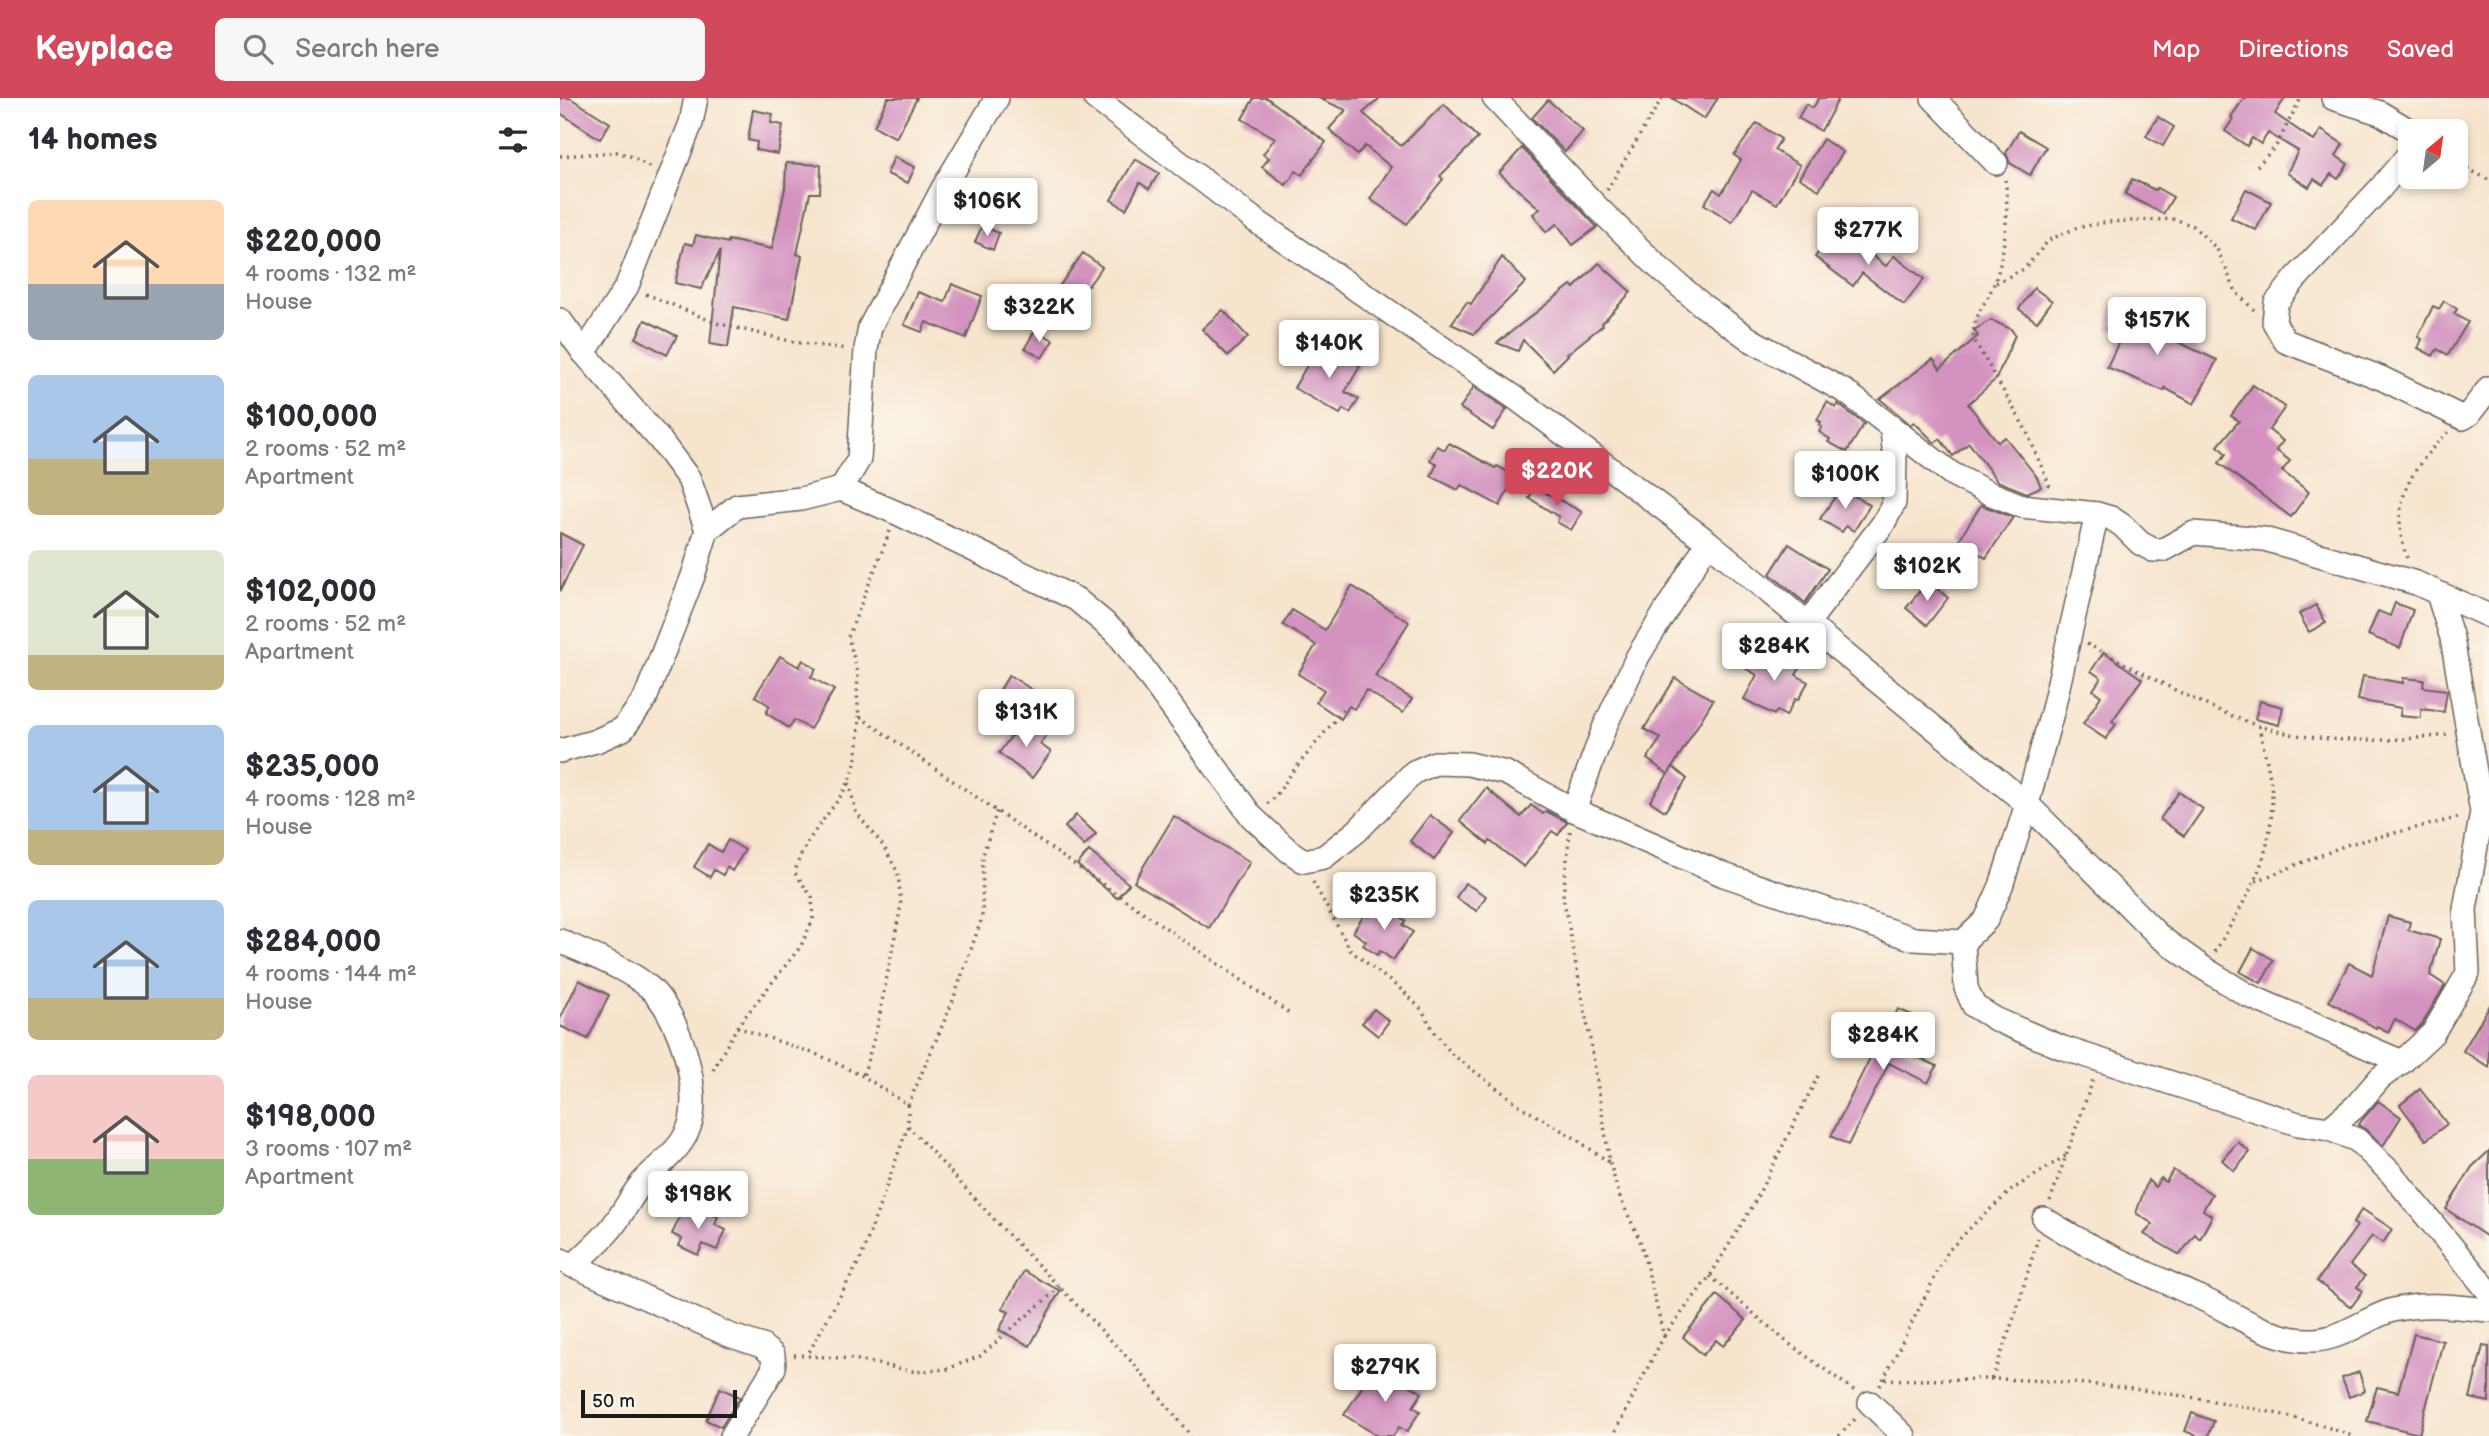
<!DOCTYPE html>
<html lang="en">
<head>
<meta charset="utf-8">
<style>
  :root { --surface:#fff; --page:#f7f7f7; --text:#2b2b33; --muted:#7c7c81; --accent:#d1495b }
  body { margin:0; font-family:"Balsamiq Sans",sans-serif; background:var(--page); color:var(--text); height:100vh; display:flex; flex-direction:column; font-size:26px; white-space:nowrap }
  * { box-sizing:border-box; margin:0 }
  p { font-size:23px; color:var(--muted) }
  .icon { flex:none; width:38px; height:38px; fill:none; stroke:currentColor; stroke-width:2; stroke-linecap:round; stroke-linejoin:round }
  .map { position:relative; flex:1; overflow:hidden }
  .sheet { display:flex; flex-direction:column; background:var(--surface); width:560px }
  .sheet>* { flex:none }
  .needle { width:46px; rotate:29deg }
  .tools { position:absolute; left:1838px; top:21px; display:grid; gap:14px }
  .tools a { display:grid; place-items:center; width:70px; height:70px; border-radius:10px; background:var(--surface); box-shadow:0 4px 10px #0003; font-size:35px }
  .scale { position:absolute; left:21px; bottom:18px; width:156px; box-sizing:border-box; padding-left:7px; border:4px solid #1c1c1c; border-top:0; font-size:19px; line-height:24px; white-space:nowrap; color:#1c1c1c; -webkit-text-stroke:5px #fbf7ec; paint-order:stroke }
  .price { position:absolute; translate:-50% -60px; padding:0 16px; border-radius:7px; background:#fff; color:#222; font-size:23px; line-height:46px; filter:drop-shadow(0 2px 4px #0008) }
  .price::after { content:''; position:absolute; left:50%; top:42px; width:21px; height:16px; margin-left:-10px; background:inherit; clip-path:polygon(0 0,100% 0,50% 100%) }
  .price.selected { background:var(--accent); color:#fff }
  ul { padding:0; list-style:none }
  li { display:flex; align-items:center; gap:21px; height:175px; padding:0 28px }
  li span { display:grid; place-items:center; flex:none; width:196px; height:140px; border-radius:10px; color:#555 }
  li>.icon { margin-inline-start:auto }
  span .icon { width:84px; height:84px; fill:#fffc; stroke-width:1 }
  li b { font-size:30px }
  h2 { display:flex; justify-content:space-between; align-items:center; height:84px; padding:0 28px; font-size:30px }
  header { display:flex; align-items:center; gap:42px; box-sizing:border-box; height:98px; padding:0 35px; background:var(--accent); color:#fff }
  header strong { font-size:33px }
  nav { display:flex; gap:38px; margin-inline-start:auto; font-size:24px }
  .search { width:490px; height:63px; background:var(--page); display:flex; align-items:center; gap:18px; box-sizing:border-box; padding:0 24px; border-radius:10px; color:var(--muted); font-size:26px }
  main { display:flex; flex:1; min-height:0 }
  .map>svg:first-child { display:block }
  .building { fill:#d392bf }
  .lines { fill:none; stroke-linecap:round; stroke-linejoin:round }
  .street-casing { stroke:#69625a; stroke-width:26 }
  .path { stroke:#69625a; stroke-width:3.5; stroke-dasharray:2 5; stroke-linecap:butt }
  .street { stroke:#fff; stroke-width:23 }
</style>
</head>
<body>
<header>
<strong>Keyplace</strong>
<div class="search"><svg class="icon" aria-label="search" viewBox="0 0 24 24"><circle cx="10" cy="10" r="6"/><path d="M15 15l6 6"/></svg>Search here</div>
<nav><a>Map</a><a>Directions</a><a>Saved</a></nav>
</header>
<main>
<section class="sheet">
<h2>14 homes<svg class="icon" aria-label="filters" viewBox="0 0 24 24"><path d="M4 7h16M4 17h16"/><circle cx="9" cy="7" r="2"/><circle cx="15" cy="17" r="2"/></svg></h2>
<ul>
<li><span style="background:linear-gradient(#ffd9b3 60%,#9aa5b1 0)"><svg class="icon" aria-label="home" viewBox="0 0 24 24"><path d="M3 11l9-7 9 7M6 9v11h12V9"/></svg></span><div><b>$220,000</b><p>4 rooms · 132 m²</p><p>House</p></div></li>
<li><span style="background:linear-gradient(#a9c7e8 60%,#c2b280 0)"><svg class="icon" aria-label="home" viewBox="0 0 24 24"><path d="M3 11l9-7 9 7M6 9v11h12V9"/></svg></span><div><b>$100,000</b><p>2 rooms · 52 m²</p><p>Apartment</p></div></li>
<li><span style="background:linear-gradient(#dfe7d0 75%,#c2b280 0)"><svg class="icon" aria-label="home" viewBox="0 0 24 24"><path d="M3 11l9-7 9 7M6 9v11h12V9"/></svg></span><div><b>$102,000</b><p>2 rooms · 52 m²</p><p>Apartment</p></div></li>
<li><span style="background:linear-gradient(#a9c7e8 75%,#c2b280 0)"><svg class="icon" aria-label="home" viewBox="0 0 24 24"><path d="M3 11l9-7 9 7M6 9v11h12V9"/></svg></span><div><b>$235,000</b><p>4 rooms · 128 m²</p><p>House</p></div></li>
<li><span style="background:linear-gradient(#a9c7e8 70%,#c2b280 0)"><svg class="icon" aria-label="home" viewBox="0 0 24 24"><path d="M3 11l9-7 9 7M6 9v11h12V9"/></svg></span><div><b>$284,000</b><p>4 rooms · 144 m²</p><p>House</p></div></li>
<li><span style="background:linear-gradient(#f6c9c9 60%,#8fb573 0)"><svg class="icon" aria-label="home" viewBox="0 0 24 24"><path d="M3 11l9-7 9 7M6 9v11h12V9"/></svg></span><div><b>$198,000</b><p>3 rooms · 107 m²</p><p>Apartment</p></div></li>
</ul>
</section>
<div class="map">
<svg width="1929" height="1338" viewBox="0 0 1929 1338">
  <rect width="100%" height="100%" fill="#fbf7ec"/>
  <filter id="ink" filterUnits="userSpaceOnUse"><feTurbulence type="fractalNoise" baseFrequency=".0143" numOctaves="2"/><feDisplacementMap in="SourceGraphic" scale="14" xChannelSelector="R" yChannelSelector="G"/><feConvolveMatrix kernelMatrix="1 2 1 2 8 2 1 2 1" color-interpolation-filters="sRGB"/></filter>
  <filter id="wash" filterUnits="userSpaceOnUse"><feTurbulence type="fractalNoise" baseFrequency=".00686" numOctaves="4" result="noise"/><feDisplacementMap in="SourceGraphic" scale="28" xChannelSelector="R" yChannelSelector="G"/><feGaussianBlur stdDeviation="1.57" result="paint"/><feColorMatrix in="noise" values="0 0 0 0 0 0 0 0 0 0 0 0 0 0 0 0 0 1.4 0 .05"/><feComposite in="paint" operator="in"/></filter>
  <g filter="url(#wash)">
    <rect width="100%" height="100%" fill="#f7e4cd"/>
    <g id="blocks">
      <!-- building -->
      <g class="building">
        <path d="M0 0H10L50 25 40 41 0 15Z"/>
        <path d="M328 0H357L336 40 314 28Z"/>
        <path d="M694 0H707L766 44 742 77 736 73 726 87 702 69 709 60 703 56 715 40 682 21Z"/>
        <path d="M758 0H820L803 15 841 48 884 6 918 40 880 78 883 81 847 126 810 101 831 69 805 48 797 57 769 31 786 12Z"/>
        <path d="M1112 0H1158L1144 21Z"/>
        <path d="M1259 0H1279L1261 33 1238 20 1246 6 1253 10Z"/>
        <path d="M1684 0H1725L1715 16 1754 43 1761 32 1783 46 1776 58 1788 66 1778 81 1771 76 1763 87 1754 81 1749 89 1727 75 1738 53 1708 35 1701 46 1692 40 1687 48 1665 33 1673 21 1671 19Z"/>
        <path d="M988 2 1023 33 1005 54 972 20Z"/>
        <path d="M193 12 213 16 211 25 223 27 218 56 196 52 197 44 188 42Z"/>
        <path d="M1598 19 1614 29 1603 48 1586 38Z"/>
        <path d="M1197 25 1221 41 1214 52 1240 67 1217 106 1192 92 1172 124 1144 106 1154 91 1161 96 1181 62 1174 57Z"/>
        <path d="M1459 33 1486 49 1470 77 1450 65 1446 55Z"/>
        <path d="M1263 41 1283 54 1259 92 1239 80Z"/>
        <path d="M962 50 1037 129 1013 147 997 126 986 134 973 116 980 111 939 75Z"/>
        <path d="M334 59 355 69 348 85 327 76Z"/>
        <path d="M575 61 599 75 589 91 580 85 566 111 551 102Z"/>
        <path d="M226 65 261 67 260 95H250L237 156 242 158 229 221 174 209 168 249 150 246 160 153 141 191 115 185 125 145 133 147 136 137 168 145V142L212 151 225 90Z"/>
        <path d="M1572 81 1595 92 1597 90 1613 99 1603 116 1565 96Z"/>
        <path d="M1686 91 1711 104 1696 132 1671 120Z"/>
        <path d="M422 128 439 135 433 152 415 144Z"/>
        <path d="M1276 130 1326 168 1334 158 1364 181 1344 207 1302 175 1293 188 1255 159Z"/>
        <path d="M523 155 542 169 507 217 488 204Z"/>
        <path d="M942 159 966 184 914 236 891 226 907 204 911 206Z"/>
        <path d="M1039 165 1071 194 1042 225 1043 227 1007 256 1008 257 993 272 963 242 958 253 937 245 1011 187 1014 190Z"/>
        <path d="M392 186 422 198 406 240 366 224 362 234 344 227 358 194 385 204Z"/>
        <path d="M1474 190 1492 203 1477 224 1459 211Z"/>
        <path d="M1554 203 1582 213 1578 226 1657 262 1634 306 1605 290 1604 293 1547 269 1563 235 1547 231Z"/>
        <path d="M1884 203 1897 211 1894 216 1908 224 1888 257 1877 251 1873 258 1858 250 1862 241 1858 239 1873 208 1879 211Z"/>
        <path d="M663 212 688 239 668 258 642 231Z"/>
        <path d="M85 222 117 238 107 257 76 240Z"/>
        <path d="M1431 222 1451 231 1455 237 1436 281 1408 306 1438 344 1445 339 1477 379 1481 389 1467 395 1437 383 1409 345 1393 358 1380 341 1375 345 1354 324 1351 327 1320 301 1373 261 1380 271 1418 238 1414 232Z"/>
        <path d="M475 232 493 242 482 260 465 250Z"/>
        <path d="M760 245 800 268 785 294 799 301 790 315 783 311 780 316 734 290Z"/>
        <path d="M1693 287 1725 309 1709 332 1723 343 1716 352 1730 363 1722 373 1749 394 1731 419 1659 365 1666 356 1658 348 1679 323 1671 318Z"/>
        <path d="M914 289 947 311 933 332 900 310Z"/>
        <path d="M1267 304 1276 310 1278 306 1304 326 1287 354 1268 344 1270 341 1259 334 1262 329 1259 327 1261 324 1257 322Z"/>
        <path d="M889 345 935 370 937 368 955 378 940 408 901 387 898 392 871 378 877 366 870 362 877 348 885 352Z"/>
        <path d="M975 389 1022 414 1011 432 997 424 999 419 969 400Z"/>
        <path d="M1281 390 1310 407 1294 433 1286 428 1282 434 1260 421Z"/>
        <path d="M1421 407 1453 419 1426 460 1399 442Z"/>
        <path d="M0 435 23 447 0 493Z"/>
        <path d="M1229 446 1268 471 1245 505 1210 476Z"/>
        <path d="M1368 483 1388 500 1367 527 1346 510Z"/>
        <path d="M792 488 849 524 815 578 852 601 843 615 806 592 794 611 789 608 781 621 756 604 764 592 738 576 756 547 723 527 732 512 765 532Z"/>
        <path d="M1835 505 1853 512 1840 550 1808 537 1818 513 1830 518Z"/>
        <path d="M1756 507 1766 525 1749 534 1739 516Z"/>
        <path d="M1195 552 1207 559 1210 553 1240 570 1236 577 1248 584 1238 602 1235 601 1226 618 1217 613 1214 617 1184 601 1197 577 1185 570Z"/>
        <path d="M1544 554 1582 581 1552 623 1556 626 1546 641 1523 626 1541 598 1533 592 1541 580 1531 573Z"/>
        <path d="M220 558 239 569 243 562 256 571 251 579 274 592 250 631 234 622 229 630 206 615 210 608 195 598Z"/>
        <path d="M449 577 474 593 453 627 428 612Z"/>
        <path d="M1803 578 1843 585V580L1864 582 1863 589 1887 592 1884 614 1861 611V620L1840 618 1841 610 1798 602Z"/>
        <path d="M1115 580 1153 602 1109 675 1113 669 1127 681 1105 713 1090 703 1108 676 1087 661 1101 640 1084 631Z"/>
        <path d="M1700 603 1723 609 1719 627 1695 621Z"/>
        <path d="M464 621 486 638 480 646 491 654 472 680 439 655Z"/>
        <path d="M926 690 961 719 971 707 983 716 986 713 1007 724 998 737 992 733 964 769 930 743 928 746 900 723Z"/>
        <path d="M1619 694 1643 711 1624 738 1600 721Z"/>
        <path d="M516 717 536 736 524 748 505 729Z"/>
        <path d="M870 717 894 735 874 762 850 743Z"/>
        <path d="M614 718 690 764 649 830 574 784Z"/>
        <path d="M168 742 185 752 172 773 167 769 163 777 154 772 150 779 134 769 148 746 161 754Z"/>
        <path d="M529 753 569 786 557 800 517 767Z"/>
        <path d="M905 785 926 798 917 813 896 800Z"/>
        <path d="M824 807 846 823 843 827 853 834 833 862 820 853 817 857 803 847 806 843 793 834 805 816 809 819 815 810 820 813Z"/>
        <path d="M1828 818 1850 824 1848 832 1880 841 1870 877 1885 887 1862 926 1855 933 1835 921 1828 934 1817 928 1816 930 1769 903 1789 865 1812 877Z"/>
        <path d="M1693 850 1714 862 1701 885 1680 874Z"/>
        <path d="M19 882 49 897 28 941 0 928V921Z"/>
        <path d="M1929 909V969L1903 953Z"/>
        <path d="M814 911 829 923 818 938 802 925Z"/>
        <path d="M1338 911 1359 920 1343 952 1377 968 1368 985 1329 965 1288 1047 1271 1038 1320 940 1323 941Z"/>
        <path d="M1860 991 1887 1026 1866 1042 1840 1007Z"/>
        <path d="M1818 1003 1841 1019 1823 1048 1806 1032 1798 1027Z"/>
        <path d="M1678 1044 1690 1054 1674 1073 1662 1062Z"/>
        <path d="M1929 1053V1140L1886 1111 1912 1069Z"/>
        <path d="M1613 1072 1652 1096 1643 1112 1652 1118 1640 1141 1635 1136 1620 1157 1584 1136 1593 1126 1576 1115 1588 1082 1595 1089 1601 1080 1606 1084Z"/>
        <path d="M132 1108 158 1119 155 1127 166 1132 157 1152 143 1146 138 1157 119 1148 122 1141 112 1136 123 1112 129 1115Z"/>
        <path d="M1802 1111 1832 1131 1823 1145 1812 1138 1790 1167 1805 1178 1797 1189 1803 1193 1791 1209 1757 1183 1797 1128 1793 1125Z"/>
        <path d="M464 1173 500 1193 470 1248 439 1232 449 1214 442 1211Z"/>
        <path d="M1157 1197 1186 1222 1163 1248 1156 1242 1143 1257 1123 1239Z"/>
        <path d="M1854 1236 1883 1243 1859 1336 1807 1323 1817 1289 1838 1294Z"/>
        <path d="M1923 1248 1929 1249V1304L1910 1300Z"/>
        <path d="M817 1266 862 1295 853 1309 860 1313 847 1334 839 1329 833 1338H818L784 1317Z"/>
        <path d="M1799 1274 1805 1293 1789 1299 1782 1280Z"/>
        <path d="M160 1290 180 1299 161 1329 146 1322Z"/>
        <path d="M1632 1315 1654 1323 1648 1338H1637L1625 1333Z"/>
      </g>
    </g>
  </g>
  <g filter="url(#ink)">
    <use href="#blocks" fill-opacity="0" stroke="#69625a" stroke-width="2"/>
    <g class="lines">
      <defs>
        <g id="street">
          <path d="M535 0 696 123 957 301 1148 444 1467 706 1600 839 1645 871 1687 897 1842 964"/>
          <path d="M934 0 1037 109 1097 168 1142 207 1191 242 1286 294 1392 376 1429 395 1462 408 1537 416 1551 420 1563 428 1580 445 1593 452H1603L1634 435 1704 441 1856 485 1929 518"/>
          <path d="M1373 0 1436 65"/>
          <path d="M1773 0 1820 15 1850 33"/>
          <path d="M1850 55 1818 93 1736 180 1716 205 1714 224 1725 243 1821 280 1903 320 1909 316 1929 290"/>
          <path d="M0 222 24 255 100 342 129 381 147 432 133 478 85 601 63 631 36 643 0 653"/>
          <path d="M24 255 67 188 131 25 136 0"/>
          <path d="M281 391 337 415 516 501 559 537 692 719 729 753 744 763 764 759 797 733 854 674 875 665 909 666 946 675 1014 712 1164 777 1354 841 1403 844 1426 822 1441 788 1467 706 1493 611 1537 416"/>
          <path d="M147 432 177 408 241 401 281 391 299 361 306 251 310 229 382 92 437 0"/>
          <path d="M1246 527 1323 426 1334 405 1335 361 1332 331"/>
          <path d="M1014 712 1045 628 1078 558 1148 444"/>
          <path d="M0 843C30 857 65 869 90 890 119 916 145 998 127 1034 118 1055 95 1069 81 1086 69 1101 61 1120 48 1134 37 1146 25 1157 13 1168"/>
          <path d="M1403 844 1406 890 1414 908 1437 922 1503 950 1738 1026 1769 1031 1797 1042 1831 1075 1929 1194"/>
          <path d="M1769 1031 1795 1009 1820 980 1842 964 1873 935 1908 875 1905 811 1922 714 1892 540 1878 496"/>
          <path d="M1484 1121C1535 1154 1590 1176 1645 1202 1681 1219 1713 1244 1754 1242 1783 1241 1807 1219 1833 1212 1865 1204 1897 1209 1929 1212"/>
          <path d="M1 1162 169 1237 202 1248 213 1257 214 1270 172 1338"/>
          <path d="M1310 1305 1344 1338"/>
        </g>
      </defs>
      <!-- street casing -->
      <use href="#street" class="street-casing"/>
      <!-- path -->
      <g class="path">
        <path d="M0 58 57 54 73 59 92 71"/>
        <path d="M1895 64 1929 82"/>
        <path d="M1697 68 1716 48 1741 0"/>
        <path d="M1445 82C1450 107 1444 162 1434 186 1426 206 1411 220 1414 242L1466 332 1491 391"/>
        <path d="M1047 92 1102 0"/>
        <path d="M1436 185 1464 171 1489 142 1516 130 1548 124 1615 121 1633 128 1657 151 1676 194 1694 212"/>
        <path d="M86 196 156 225 234 244 286 251"/>
        <path d="M330 433 288 539 298 575 297 597 299 618 732 917"/>
        <path d="M1847 460C1828 407 1850 371 1888 334"/>
        <path d="M1527 546C1582 574 1638 607 1696 627 1756 647 1826 644 1888 637"/>
        <path d="M289 685 296 714 324 749 338 775 341 807 317 930 303 978"/>
        <path d="M707 706 715 699 734 672 784 611"/>
        <path d="M1010 733 1003 798 1031 946 1050 1065 1060 1100 1080 1142 1104 1238 1053 1338"/>
        <path d="M1696 783 1789 746 1901 719"/>
        <path d="M753 784 791 853 843 893 862 912 875 935 892 956 963 1010 1013 1039 1049 1064"/>
        <path d="M1655 854C1686 800 1713 763 1712 698 1711 675 1703 650 1699 628"/>
        <path d="M177 929 261 958 303 978 348 1007V1028L301 1160 248 1256"/>
        <path d="M153 972 177 929 241 848 253 821 252 799 235 775C242 741 271 717 287 687 298 667 299 641 299 618"/>
        <path d="M348 1007 392 905 422 820 423 757 437 712"/>
        <path d="M348 1028 443 1131 574 1266 631 1338"/>
        <path d="M1490 1103 1533 982"/>
        <path d="M1150 1178 1228 1245 1295 1293"/>
        <path d="M1104 1238 1150 1178 1192 1109 1260 974"/>
        <path d="M234 1257 294 1261 356 1274 387 1271 420 1258 500 1189"/>
        <path d="M1325 1281C1361 1283 1396 1281 1431 1281 1504 1282 1577 1290 1648 1302 1697 1311 1746 1320 1792 1338"/>
        <path d="M1432 1281 1456 1214 1478 1140"/>
        <path d="M1320 1288 1388 1153 1416 1124 1453 1091 1507 1057"/>
        <path d="M1279 1338 1297 1319"/>
      </g>
      <!-- street -->
      <use href="#street" class="street"/>
    </g>
  </g>
</svg>
<div class="tools">
<a><svg class="needle" viewBox="-14 -14 28 28"><path d="M0-13l5 13h-10z" fill="#e53935"/><path d="M0 13l5-13h-10z" fill="#7c7c81"/></svg></a>
</div>
<div class="scale">50 m</div>
<b class="price" style="left:427px;top:140px">$106K</b>
<b class="price" style="left:1308px;top:169px">$277K</b>
<b class="price" style="left:479px;top:246px">$322K</b>
<b class="price" style="left:1597px;top:259px">$157K</b>
<b class="price" style="left:769px;top:282px">$140K</b>
<b class="price selected" style="left:997px;top:410px">$220K</b>
<b class="price" style="left:1285px;top:413px">$100K</b>
<b class="price" style="left:1367px;top:505px">$102K</b>
<b class="price" style="left:1214px;top:585px">$284K</b>
<b class="price" style="left:466px;top:651px">$131K</b>
<b class="price" style="left:824px;top:834px">$235K</b>
<b class="price" style="left:1323px;top:974px">$284K</b>
<b class="price" style="left:138px;top:1133px">$198K</b>
<b class="price" style="left:825px;top:1306px">$279K</b>
</div>
</main>
</body>
</html>
